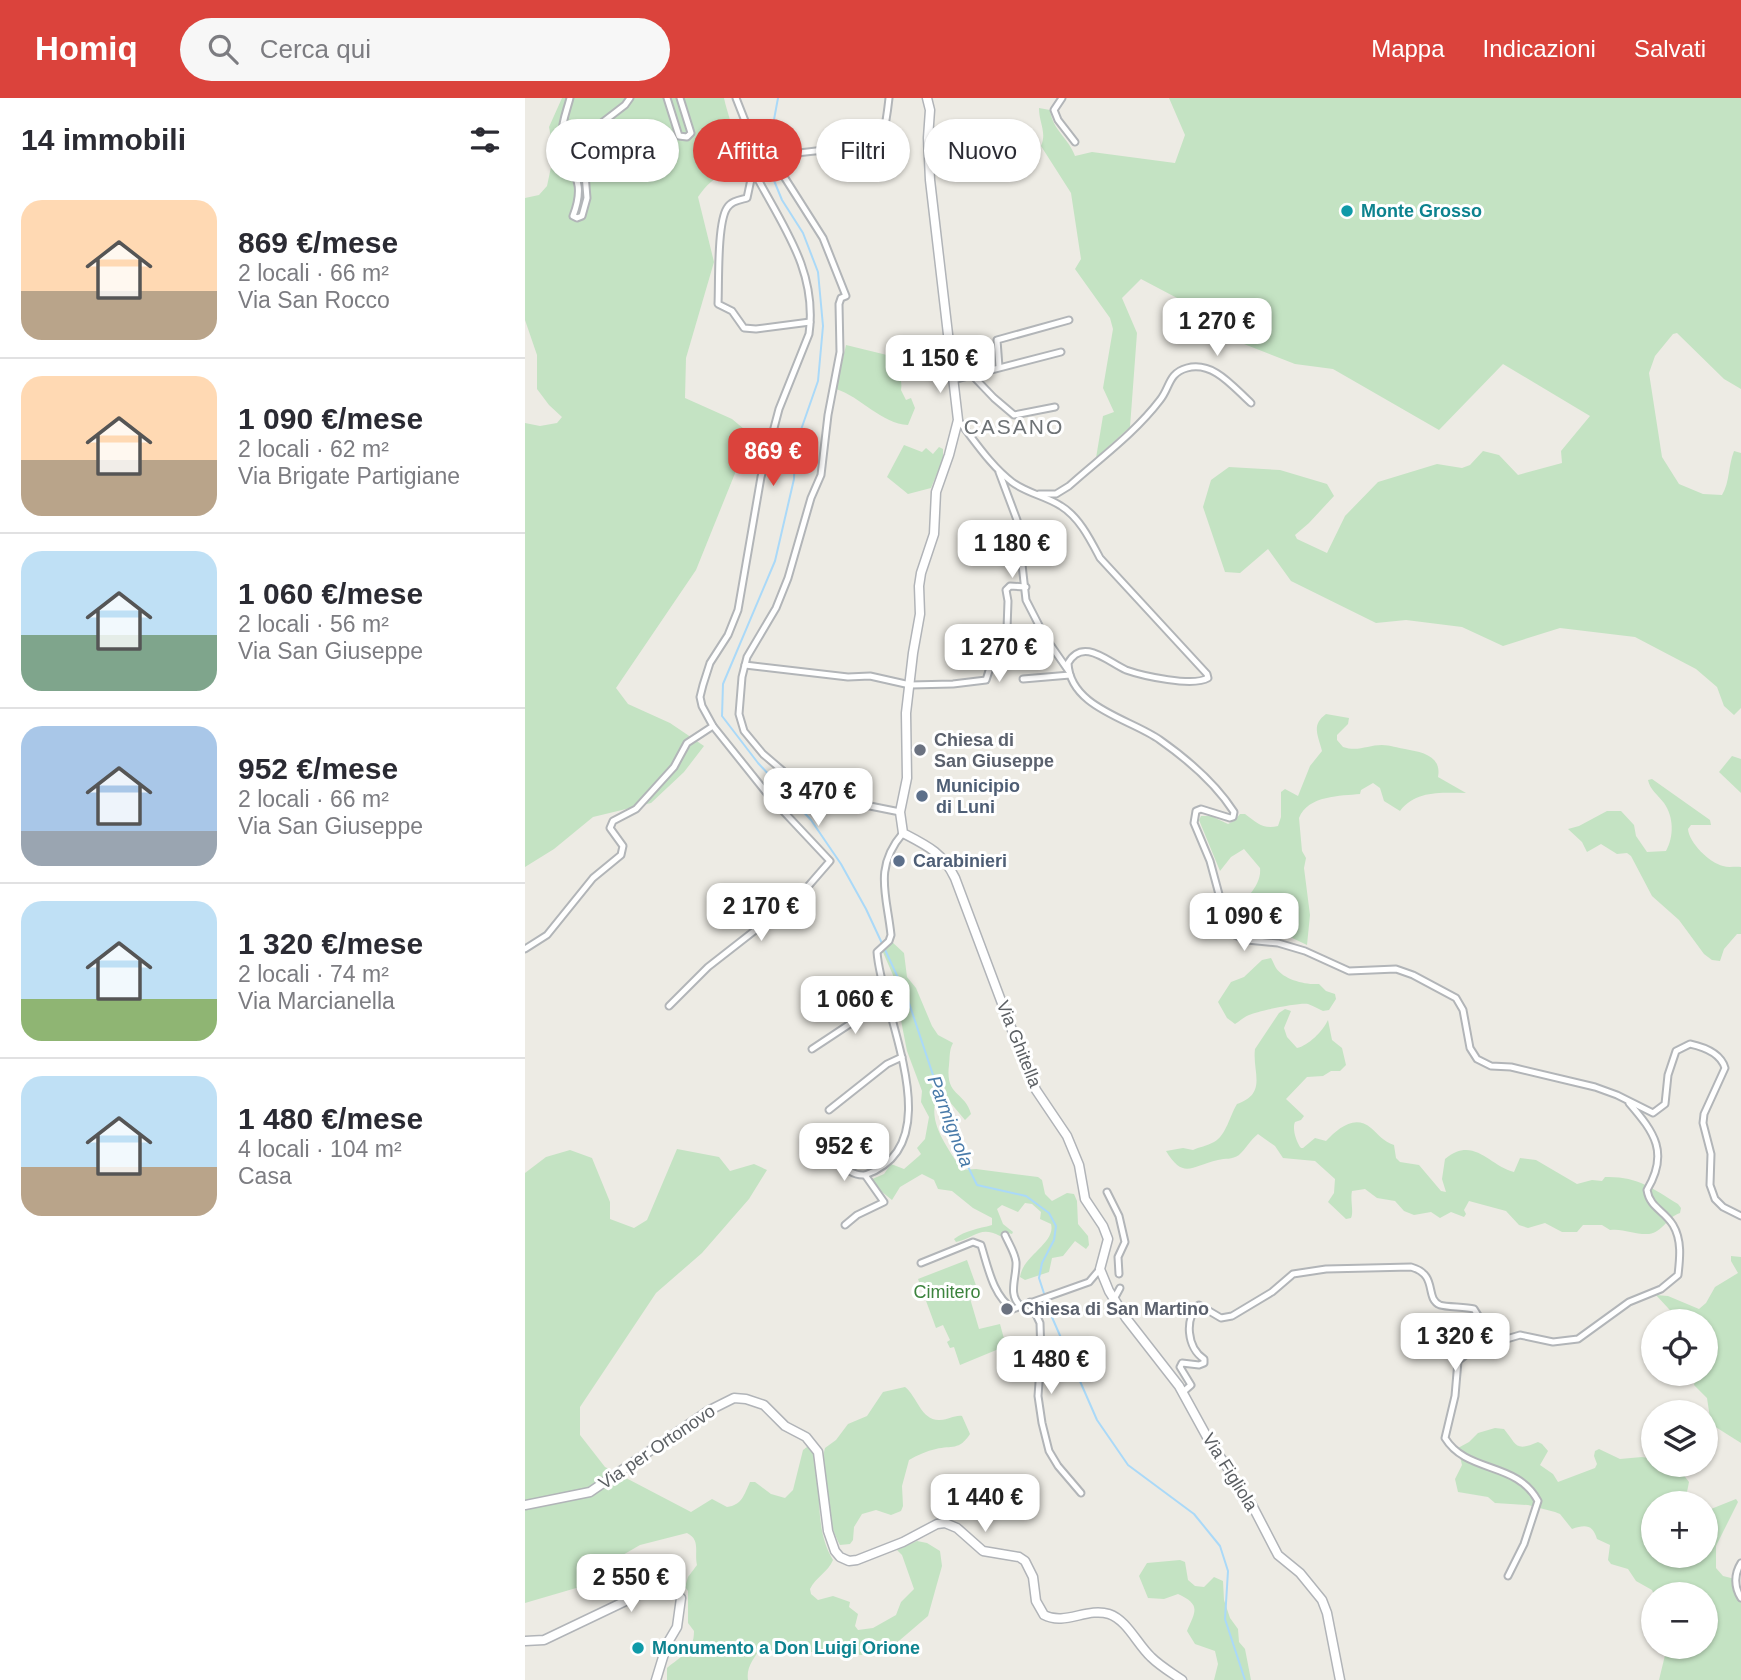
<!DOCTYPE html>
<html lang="it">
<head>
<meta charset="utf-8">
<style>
  :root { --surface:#fff; --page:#f7f7f7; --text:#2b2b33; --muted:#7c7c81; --line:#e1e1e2; --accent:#db433c }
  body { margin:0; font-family:Helvetica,sans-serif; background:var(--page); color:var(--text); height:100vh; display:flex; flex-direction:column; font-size:26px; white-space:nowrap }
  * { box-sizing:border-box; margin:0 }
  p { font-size:23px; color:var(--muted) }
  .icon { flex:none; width:38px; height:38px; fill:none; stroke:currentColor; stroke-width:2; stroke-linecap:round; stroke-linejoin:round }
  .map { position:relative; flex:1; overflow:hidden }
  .side { display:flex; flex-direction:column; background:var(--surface); width:525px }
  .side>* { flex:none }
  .banner { position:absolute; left:21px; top:21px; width:665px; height:63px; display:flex; gap:14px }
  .tools { position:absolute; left:1116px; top:1211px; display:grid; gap:14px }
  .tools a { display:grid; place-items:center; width:77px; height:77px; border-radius:50%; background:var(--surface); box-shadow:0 2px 5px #0004; font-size:35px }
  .price { position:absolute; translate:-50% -60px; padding:0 16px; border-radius:14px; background:#fff; color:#222; font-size:23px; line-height:46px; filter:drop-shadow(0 2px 4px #0008) }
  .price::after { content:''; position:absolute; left:50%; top:42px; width:21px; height:16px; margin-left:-10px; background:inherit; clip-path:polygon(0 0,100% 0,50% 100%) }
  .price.current { background:var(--accent); color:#fff }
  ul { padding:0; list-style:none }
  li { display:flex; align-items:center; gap:21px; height:175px; padding:0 21px }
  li+li { border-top:2px solid var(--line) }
  li span { display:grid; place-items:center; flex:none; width:196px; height:140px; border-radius:21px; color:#555 }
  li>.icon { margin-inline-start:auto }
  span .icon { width:84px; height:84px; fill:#fffc; stroke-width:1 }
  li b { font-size:30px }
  h2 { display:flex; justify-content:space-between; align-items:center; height:84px; padding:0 21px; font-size:30px }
  .tag { padding:0 24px; border-radius:32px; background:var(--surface); box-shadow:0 2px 5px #0004; font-size:24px; line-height:63px }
  .tag.current { background:var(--accent); color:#fff }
  header { display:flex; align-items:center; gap:42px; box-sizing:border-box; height:98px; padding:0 35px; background:var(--accent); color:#fff }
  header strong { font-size:33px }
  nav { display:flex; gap:38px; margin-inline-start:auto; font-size:24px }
  .search { width:490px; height:63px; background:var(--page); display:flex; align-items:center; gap:18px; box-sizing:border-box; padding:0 24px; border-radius:38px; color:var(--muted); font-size:26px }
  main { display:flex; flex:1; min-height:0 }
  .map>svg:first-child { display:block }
  .green { fill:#c4e3c3 }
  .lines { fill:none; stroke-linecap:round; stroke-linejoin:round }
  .stream { stroke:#aad9f8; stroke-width:2 }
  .street-casing { stroke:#b2b5b8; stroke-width:9 }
  .secondary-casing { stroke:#b1b4b8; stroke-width:11 }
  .street { stroke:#fff; stroke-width:5 }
  .secondary { stroke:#fff; stroke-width:8 }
  .culture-dot { fill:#0f9aa8; stroke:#fff; stroke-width:2.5 }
  .worship-dot { fill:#6b7280; stroke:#fff; stroke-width:2.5 }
  .service-dot { fill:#5c6f8a; stroke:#fff; stroke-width:2.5 }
  .labels { text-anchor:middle; stroke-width:6; stroke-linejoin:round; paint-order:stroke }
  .culture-label { font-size:18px; font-weight:bold; fill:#0d838f; stroke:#fff; text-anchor:start }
  .worship-label { font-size:18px; font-weight:bold; fill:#5b616d; stroke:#fff; text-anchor:start }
  .service-label { font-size:18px; font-weight:bold; fill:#4e5e75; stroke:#fff; text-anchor:start }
  .street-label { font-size:18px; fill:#5c6064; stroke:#fff }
  .park-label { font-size:18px; fill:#3c833d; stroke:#fff }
  .water-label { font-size:19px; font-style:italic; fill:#487aa9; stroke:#fff }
  .quarter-label { font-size:21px; letter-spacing:2px; fill:#6d7275; stroke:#fff }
</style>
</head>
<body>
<header>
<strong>Homiq</strong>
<div class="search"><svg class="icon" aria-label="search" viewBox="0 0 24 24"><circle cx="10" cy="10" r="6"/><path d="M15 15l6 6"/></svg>Cerca qui</div>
<nav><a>Mappa</a><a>Indicazioni</a><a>Salvati</a></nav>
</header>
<main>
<section class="side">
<h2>14 immobili<svg class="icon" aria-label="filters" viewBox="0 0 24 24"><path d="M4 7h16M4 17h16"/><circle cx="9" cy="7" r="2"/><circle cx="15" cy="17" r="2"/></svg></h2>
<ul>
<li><span style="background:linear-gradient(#ffd9b3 65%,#b9a48a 0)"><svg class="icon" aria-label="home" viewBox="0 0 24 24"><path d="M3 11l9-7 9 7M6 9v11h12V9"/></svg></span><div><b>869 €/mese</b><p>2 locali · 66 m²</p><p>Via San Rocco</p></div></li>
<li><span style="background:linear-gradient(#ffd9b3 60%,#b9a48a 0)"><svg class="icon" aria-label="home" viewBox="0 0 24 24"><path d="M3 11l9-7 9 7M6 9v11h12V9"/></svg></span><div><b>1 090 €/mese</b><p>2 locali · 62 m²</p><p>Via Brigate Partigiane</p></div></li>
<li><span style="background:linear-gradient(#bfe0f5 60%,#7fa58c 0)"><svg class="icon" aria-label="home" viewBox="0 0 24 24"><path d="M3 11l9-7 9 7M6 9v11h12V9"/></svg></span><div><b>1 060 €/mese</b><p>2 locali · 56 m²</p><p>Via San Giuseppe</p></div></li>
<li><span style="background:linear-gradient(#a9c7e8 75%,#9aa5b1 0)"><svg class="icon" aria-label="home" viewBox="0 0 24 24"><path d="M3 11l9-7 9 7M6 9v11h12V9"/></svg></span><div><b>952 €/mese</b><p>2 locali · 66 m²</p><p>Via San Giuseppe</p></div></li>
<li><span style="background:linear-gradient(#bfe0f5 70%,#8fb573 0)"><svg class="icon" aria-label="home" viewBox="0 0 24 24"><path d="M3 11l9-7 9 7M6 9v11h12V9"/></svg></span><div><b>1 320 €/mese</b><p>2 locali · 74 m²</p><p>Via Marcianella</p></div></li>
<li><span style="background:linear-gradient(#bfe0f5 65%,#b9a48a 0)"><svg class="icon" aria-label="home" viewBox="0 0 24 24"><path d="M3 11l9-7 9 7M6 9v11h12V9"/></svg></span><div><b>1 480 €/mese</b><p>4 locali · 104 m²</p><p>Casa</p></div></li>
</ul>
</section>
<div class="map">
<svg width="1216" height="1582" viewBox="0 0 1216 1582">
  <rect width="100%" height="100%" fill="#edebe4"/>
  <!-- green -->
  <g class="green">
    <path d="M37 0H199C203 21 220 53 201 71 189 83 184 83 173 99L189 164 161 260 160 300 207 321 219 331 221 348 171 472 91 590 103 606 145 625 179 648 159 674 126 705 68 719 29 751 0 769V325L15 328 32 325 37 319 24 307 12 291V257L0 222V100L14 97 22 88 29 55 24 29Z"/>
    <path d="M644 0H1216V291L1199 281 1152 235 1148 236 1130 258 1124 275 1137 359 1154 386 1178 396 1197 397C1205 384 1203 368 1209 353L1216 355V610L1209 617 1199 608 1192 589 1171 571 1110 539 1035 530 978 548 937 529 881 522 851 525 766 483 743 451 715 475 700 474 678 409 686 382 704 369 755 372 802 386 809 398 784 425 770 437 772 441 802 455 820 418 853 384 912 366 937 370 945 367 958 353 974 357 993 377 1037 365 1036 353 1065 318 978 266 914 332 808 271 770 266 663 224 671 210 616 181 597 200 612 235 605 329 571 360 578 318 589 314 578 290 588 231 585 220 550 171 556 161 546 95 516 48C522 34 514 25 514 10L525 12C528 33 543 39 550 58L567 54 650 65 660 37Z"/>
    <path d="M321 247 366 258C372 267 378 282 376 292L381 302 386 300 390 310 383 327C357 326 336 299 311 291Z"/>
    <path d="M379 347 397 354 401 350 408 356 414 349 418 351V361L406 390 383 396 362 379Z"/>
    <path d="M801 616 824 620 823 626 812 637V642L818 649C833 654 843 647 857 647 865 647 873 650 880 651 897 654 917 658 913 679L941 695C917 695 891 692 875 713L859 703 855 690 848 685 836 692 835 696C816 698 783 697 774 720L777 753 781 760 779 770 785 817 782 847 761 837 715 835C709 829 703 824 706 815 718 804 737 788 735 770L719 751 706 759 695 773 674 722 676 718H686L703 726 709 723 715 716H720C731 724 738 732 753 728L756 719V694L760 691 773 698 785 668 797 653C793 637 786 627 801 616Z"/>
    <path d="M1207 658 1216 661V695L1194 674Z"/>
    <path d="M1127 681 1185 722 1186 727H1166L1163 731C1164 745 1185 765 1198 768 1204 770 1210 768 1216 769V836H1212L1199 851 1195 863 1187 862 1179 856 1154 822 1127 798 1106 758 1102 755 1092 756 1076 746 1062 754 1057 744 1043 731 1054 728 1082 713H1096L1109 727 1111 738 1122 754 1141 753C1149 739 1149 719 1139 705 1133 697 1125 692 1123 682Z"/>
    <path d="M366 843 379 855 382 879 391 890 407 928 413 937 428 945C424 952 425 959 424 967 420 999 440 993 446 1016L440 1022 424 1003H411C403 1026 425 1053 437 1072L451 1071 513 1079 517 1082 520 1096 527 1103 542 1095 549 1096 552 1103 553 1126 563 1138 564 1147 561 1151 550 1143 538 1158 527 1160 524 1174 500 1182 495 1179C498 1157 531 1145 526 1126L515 1121 516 1114 507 1106 500 1105 493 1114 477 1107 472 1111 478 1126 488 1134 487 1136 480 1134 475 1138C455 1127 450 1140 431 1144L429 1141C441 1132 453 1131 467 1127V1120L448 1110 427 1093 413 1091 409 1082 397 1076 375 1089 367 1102 346 1085 345 1082 359 1076 366 1066 379 1071 394 1058 396 1056 392 1050 400 1041 404 1019 396 1004 397 993 382 953 372 902 371 884 357 852Z"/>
    <path d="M746 860C748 863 749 867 751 870 759 882 781 887 794 886L801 893 810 896 811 901 804 912 798 913C793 911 789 908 783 906 776 904 732 913 724 917 719 919 715 923 710 926L702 920 693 904 706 884 719 879 737 862Z"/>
    <path d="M760 911 766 913 759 930 762 939 772 950C783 948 798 933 803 922L807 942 817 950 821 967 815 973H806L798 978 782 979 761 1001 779 1018 776 1022 770 1024C767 1030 771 1044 776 1050H778L790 1040 801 1043C813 1031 829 1016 846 1030 854 1037 858 1043 869 1047L871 1060 875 1064 894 1067 916 1093 921 1094 917 1081 920 1061C949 1037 964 1068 989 1074L995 1060 1011 1062 1052 1086 1067 1082 1077 1083 1080 1079C1112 1078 1127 1090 1153 1106L1156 1110 1155 1115C1141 1120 1138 1134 1124 1136 1110 1137 1098 1130 1085 1132L1077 1127H1058L1052 1134H1037L1020 1125 1003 1130 994 1127 981 1113 944 1103 939 1112 941 1116 939 1119 926 1114 915 1120 906 1114 889 1117 879 1113 870 1103 852 1100 840 1091 827 1093C825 1102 829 1114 826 1120L821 1121 803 1104 809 1095 810 1081 790 1063 758 1060 750 1048 733 1036C725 1042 721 1051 714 1057 707 1062 700 1060 693 1062 666 1068 659 1082 641 1053L658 1050 668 1052C674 1049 682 1048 689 1044 701 1038 705 1017 712 1006 743 995 727 974 730 951L754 915Z"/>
    <path d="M152 1051 194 1059 205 1073 229 1066 242 1072 224 1101 177 1155 131 1195 55 1309V1337L80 1369 166 1414 187 1401 202 1409C217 1407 219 1397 225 1384H230L246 1396 260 1400 268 1392 278 1352 282 1349 288 1352C299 1388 287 1427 308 1462 303 1474 291 1479 285 1491L286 1496 293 1502 308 1498 325 1504 324 1509 333 1516 330 1528 333 1532 348 1530 371 1517 376 1504 389 1491 377 1457 372 1452 392 1443 402 1445 415 1453 417 1468 403 1518 375 1542 355 1555 336 1557 313 1553 286 1554 279 1547 270 1546C261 1552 254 1565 242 1549L236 1550C229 1560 221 1569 223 1582H142V1570C156 1558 169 1554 169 1533L163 1525V1493L160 1489 163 1479 172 1467C169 1454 176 1442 162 1435L115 1447 96 1458 58 1488 0 1505V1075L21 1059 45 1052 67 1060 85 1104V1121L109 1130 122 1122Z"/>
    <path d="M1206 1158 1216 1159V1345L1189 1328 1185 1320 1182 1300 1169 1287 1172 1276H1181V1223H1155L1131 1197 1143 1198 1174 1211 1181 1205 1190 1189 1213 1175 1206 1163Z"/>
    <path d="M442 1162 453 1193 444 1197 454 1231 475 1226 481 1248 435 1267 429 1249 425 1250 422 1244 425 1242 418 1227 411 1230 393 1181Z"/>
    <path d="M380 1289C392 1298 396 1323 415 1322 424 1322 429 1317 437 1318L445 1336C434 1353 427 1347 411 1351 402 1353 392 1357 384 1362L377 1388 378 1408 376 1413 366 1417 351 1412 337 1416 329 1429 328 1442 325 1446 315 1447C303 1427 293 1373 300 1350L311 1342 323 1326 342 1318 358 1294Z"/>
    <path d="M970 1330 979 1331C992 1347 990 1354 1013 1344L1017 1346 1023 1353 1015 1367 1028 1376 1033 1384 1070 1370 1072 1366 1069 1358 1070 1353 1074 1351 1095 1361 1117 1359 1129 1361V1367H1151L1164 1384 1162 1394 1148 1405H1129V1458H1181V1413L1211 1401 1213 1404 1191 1448V1470L1198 1478 1210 1481 1216 1496V1582H1134L1142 1549H1181V1496H1129V1517L1126 1512 1129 1497 1127 1492 1111 1483 1103 1471 1086 1466 1083 1462 1085 1447 1072 1441C1068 1427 1061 1426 1047 1431L1035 1416 1030 1414 1003 1407 970 1405 963 1399 933 1394 930 1381 937 1367 933 1350 944 1344 953 1335Z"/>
    <path d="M655 1462 660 1464 663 1482 670 1488 679 1489 689 1479 698 1483 699 1502 705 1520 713 1531 714 1544 720 1551 726 1582H689L693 1566 690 1553 670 1546 662 1533C670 1514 677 1507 653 1496L639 1501 623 1500 614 1478 622 1465Z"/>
  </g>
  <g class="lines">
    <!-- stream -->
    <g class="stream">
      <path d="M243 54 253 0"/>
      <path d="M242 59 243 68 257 102 278 135 293 174 298 228 293 283 270 349 269 381 250 463 198 586 197 618 233 665 286 722 316 766 341 811 382 899 429 1040 452 1087 501 1098 524 1115 531 1128 529 1142 517 1165 514 1180 526 1217 572 1322 603 1367 669 1416 695 1448 703 1473 700 1521 720 1582"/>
    </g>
    <defs>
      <g id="street">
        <path d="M45 0C42 12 36 26 37 38 40 74 64 76 48 118L52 120 57 118 62 100 58 52 74 27 100 7 105 0"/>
        <path d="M142 0 154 38 162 39 166 35 155 0"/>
        <path d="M211 0 222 28 227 54 231 57"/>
        <path d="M537 0 529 12 533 22 550 44"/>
        <path d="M231 57C262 59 292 51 323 50 330 50 344 54 350 51 359 48 363 9 364 0"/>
        <path d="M254 58 258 77 298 140 321 198 316 200 314 206 315 254 303 317 296 377 286 400 263 480 251 510 222 559 217 579 214 616 219 633 238 656 285 696 375 714"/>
        <path d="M228 72 222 100C215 102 206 103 202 110 192 125 194 186 193 206L207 213 219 230 231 231 285 224"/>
        <path d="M474 269 472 242 544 222"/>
        <path d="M446 276 469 300 489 317 530 309"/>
        <path d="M428 282 536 254"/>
        <path d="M433 322C450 343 465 367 487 384 501 395 521 398 536 408 554 419 565 441 575 460L682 576 683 580C668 589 618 578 601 572 583 564 558 539 543 565 545 610 606 621 635 642 662 661 691 686 709 714L708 719 705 720 676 711 671 713 669 725 685 763 702 826 710 837 722 842 753 845 780 853 824 873 871 871 888 877 931 900 938 912 945 950 952 961 966 968 986 969 1070 989 1092 997 1128 1015 1140 1006 1143 977 1151 953 1165 946C1179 949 1196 956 1200 970L1179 1016 1178 1025 1186 1056 1185 1087 1190 1101 1198 1109 1216 1118"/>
        <path d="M474 374 492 422 501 502 520 539 543 572"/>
        <path d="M514 396H531L544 388C574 361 610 335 635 302 645 290 643 275 662 270 689 263 708 289 726 305"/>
        <path d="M220 567 323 579 345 578 385 587 428 586 461 582 471 551 482 531 483 503 481 492 485 488 501 489"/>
        <path d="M498 581 545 577"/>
        <path d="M259 713 280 693"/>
        <path d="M0 851 22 837 68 780 96 757 98 748 85 730 88 723 111 711 149 669 162 645 188 628"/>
        <path d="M144 908 183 869 238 826 266 813 279 793 305 763 244 698 188 628 177 608 175 599 178 587 185 565 203 537 213 512 236 379 254 311 284 236C293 172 256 126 228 72L231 57"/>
        <path d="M287 951 349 910 362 904"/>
        <path d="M304 1012 362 966 377 959"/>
        <path d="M311 1061C319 1069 327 1078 340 1077"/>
        <path d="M582 1094 594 1118 600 1144 593 1159 594 1176"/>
        <path d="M320 1127 332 1117 359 1104 340 1077C428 1047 356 916 352 854L364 843 366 837C362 797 348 770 378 735"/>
        <path d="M480 1137C484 1146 490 1155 491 1164 492 1179 482 1197 496 1208"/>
        <path d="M396 1165 448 1144 456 1147C463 1169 468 1198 488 1211L564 1184 575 1171"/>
        <path d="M589 1201 595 1190"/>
        <path d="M505 1204 515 1225 516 1257 513 1298 517 1325 524 1353 533 1368 556 1395"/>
        <path d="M933 1263 930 1298 920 1340C942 1376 992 1363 1013 1403L999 1446 983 1478"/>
        <path d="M658 1294 666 1287 655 1269 657 1265 674 1267 679 1265V1261C662 1250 659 1220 674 1207L696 1220 707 1218 747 1194 768 1176 801 1171 886 1169C914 1177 899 1200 915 1207 921 1209 940 1209 949 1211L954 1219C947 1234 927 1235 912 1237L910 1240 913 1248 933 1263 948 1251 995 1237 1028 1244 1053 1241 1104 1204 1136 1191 1153 1177C1155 1160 1157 1142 1148 1127 1139 1112 1125 1110 1122 1092 1144 1055 1130 1035 1104 1005"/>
        <path d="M1216 1465C1209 1476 1209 1489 1216 1500"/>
      </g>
      <g id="secondary">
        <path d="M402 0 405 12 403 40 405 82 433 322 424 357 411 394 409 436 396 475 394 488 395 516 388 555 381 615 382 680 375 714 378 735C403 748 418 755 430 780L502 972 511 992 542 1038 554 1067 560 1101 578 1128 583 1141 575 1171 584 1193 601 1220 654 1288 682 1339 727 1407 753 1457 775 1475 797 1502 802 1515 815 1582"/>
        <path d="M0 1407 65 1394 183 1313 209 1300 221 1301 239 1307 260 1328 281 1339 293 1354 303 1433 310 1453 315 1459 324 1463 332 1462 378 1444 412 1426 420 1425 432 1430 458 1453 494 1459 500 1463 508 1479 511 1503 519 1517C540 1528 562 1509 584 1516 602 1522 612 1546 626 1559 635 1568 647 1575 657 1582"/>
        <path d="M0 1543 19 1542 130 1489 147 1491 156 1500 152 1529 142 1546 131 1582"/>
      </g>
    </defs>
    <!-- street casing -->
    <use href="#street" class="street-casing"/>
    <!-- secondary casing -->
    <use href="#secondary" class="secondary-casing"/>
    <!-- street -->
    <use href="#street" class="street"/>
    <!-- secondary -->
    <use href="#secondary" class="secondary"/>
  </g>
  <!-- markers -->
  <g class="culture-dot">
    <circle cx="822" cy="113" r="7"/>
    <circle cx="113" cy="1550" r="7"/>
  </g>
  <g class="worship-dot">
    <circle cx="395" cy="652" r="7"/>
    <circle cx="482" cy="1211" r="7"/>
  </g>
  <g class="service-dot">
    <circle cx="397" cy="698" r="7"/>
    <circle cx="374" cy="763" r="7"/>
  </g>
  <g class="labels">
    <!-- culture labels -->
    <g class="culture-label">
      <text x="836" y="119">Monte Grosso</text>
      <text x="127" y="1556">Monumento a Don Luigi Orione</text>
    </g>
    <!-- worship labels -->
    <g class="worship-label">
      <text x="409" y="648">Chiesa di<tspan x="409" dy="21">San Giuseppe</tspan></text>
      <text x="496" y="1217">Chiesa di San Martino</text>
    </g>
    <!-- service labels -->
    <g class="service-label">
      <text x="411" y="694">Municipio<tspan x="411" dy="21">di Luni</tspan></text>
      <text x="388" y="769">Carabinieri</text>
    </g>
    <!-- street labels -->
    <g class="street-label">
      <text transform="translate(494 946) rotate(68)" y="6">Via Ghitella</text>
      <text transform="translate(132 1349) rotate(-34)" y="6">Via per Ortonovo</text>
      <text transform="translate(705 1374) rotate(58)" y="6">Via Figliola</text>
    </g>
    <!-- park labels -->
    <g class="park-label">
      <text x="422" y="1200">Cimitero</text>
    </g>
    <!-- water labels -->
    <g class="water-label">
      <text transform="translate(426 1023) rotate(69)" y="7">Parmignola</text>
    </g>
    <!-- quarter labels -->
    <g class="quarter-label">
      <text x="489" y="336">CASANO</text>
    </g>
  </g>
</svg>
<div class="tools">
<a><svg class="icon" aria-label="locate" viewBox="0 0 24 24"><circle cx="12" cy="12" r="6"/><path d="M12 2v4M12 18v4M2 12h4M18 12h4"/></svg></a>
<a><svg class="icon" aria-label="layers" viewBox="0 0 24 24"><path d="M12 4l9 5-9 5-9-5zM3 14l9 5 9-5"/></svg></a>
<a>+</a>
<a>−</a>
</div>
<b class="price" style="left:692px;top:260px">1 270 €</b>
<b class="price" style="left:415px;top:297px">1 150 €</b>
<b class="price current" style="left:248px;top:390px">869 €</b>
<b class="price" style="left:487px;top:482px">1 180 €</b>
<b class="price" style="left:474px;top:586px">1 270 €</b>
<b class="price" style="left:293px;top:730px">3 470 €</b>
<b class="price" style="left:236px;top:845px">2 170 €</b>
<b class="price" style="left:719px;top:855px">1 090 €</b>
<b class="price" style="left:330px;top:938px">1 060 €</b>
<b class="price" style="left:319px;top:1085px">952 €</b>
<b class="price" style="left:930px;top:1275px">1 320 €</b>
<b class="price" style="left:526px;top:1298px">1 480 €</b>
<b class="price" style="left:460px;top:1436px">1 440 €</b>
<b class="price" style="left:106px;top:1516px">2 550 €</b>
<div class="banner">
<a class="tag">Compra</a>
<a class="tag current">Affitta</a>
<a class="tag">Filtri</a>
<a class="tag">Nuovo</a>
</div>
</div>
</main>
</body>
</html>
